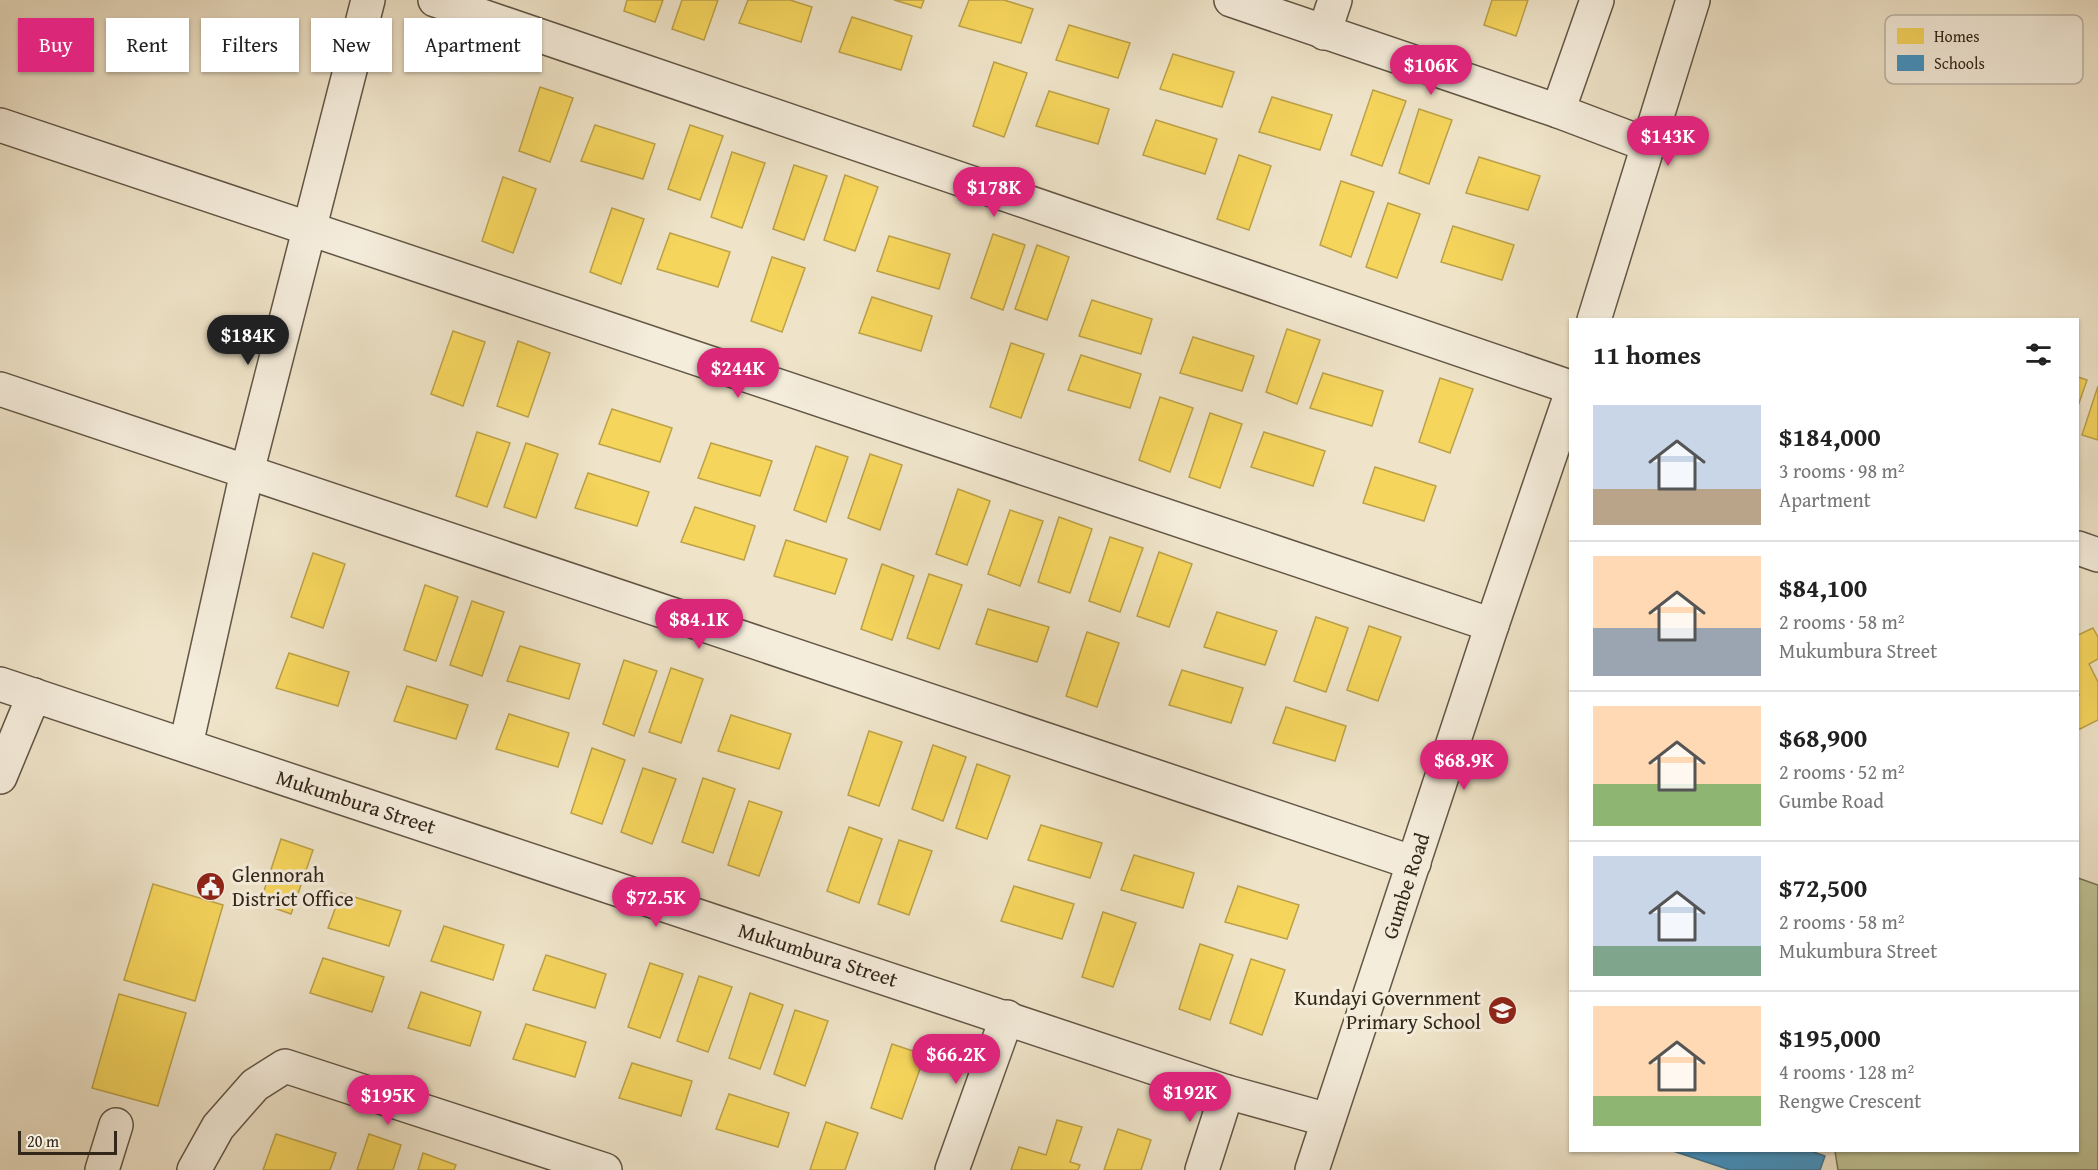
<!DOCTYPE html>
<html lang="en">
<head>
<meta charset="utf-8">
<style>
  :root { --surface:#fff; --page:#f6f6f6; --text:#222; --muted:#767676; --line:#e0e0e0; --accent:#db2777 }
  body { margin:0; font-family:"Gentium Book Plus",serif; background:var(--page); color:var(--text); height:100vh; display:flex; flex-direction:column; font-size:22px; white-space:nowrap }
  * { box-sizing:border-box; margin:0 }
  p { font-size:20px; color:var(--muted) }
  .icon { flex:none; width:33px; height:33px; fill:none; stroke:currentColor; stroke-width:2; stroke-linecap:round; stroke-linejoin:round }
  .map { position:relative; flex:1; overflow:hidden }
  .side { position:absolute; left:1569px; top:318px; width:510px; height:834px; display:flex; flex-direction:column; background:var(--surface); border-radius:0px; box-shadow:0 2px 4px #0004 }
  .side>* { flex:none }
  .hud { position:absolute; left:18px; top:18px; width:570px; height:54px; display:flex; gap:12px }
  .scale { position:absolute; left:18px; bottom:15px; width:99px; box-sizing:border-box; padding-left:6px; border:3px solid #332719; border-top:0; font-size:16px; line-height:21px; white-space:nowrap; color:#332719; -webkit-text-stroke:4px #f5eddc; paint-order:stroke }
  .price { position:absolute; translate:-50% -51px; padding:0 14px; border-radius:21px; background:var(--accent); color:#fff; font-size:20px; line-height:39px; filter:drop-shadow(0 2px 3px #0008) }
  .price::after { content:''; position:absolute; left:50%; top:36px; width:18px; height:14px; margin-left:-9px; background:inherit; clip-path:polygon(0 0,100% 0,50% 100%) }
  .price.active { background:#222; color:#fff }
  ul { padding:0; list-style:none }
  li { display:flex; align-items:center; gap:18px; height:150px; padding:0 24px }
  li+li { border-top:2px solid var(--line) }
  li span { display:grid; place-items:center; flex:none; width:168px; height:120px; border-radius:0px; color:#555 }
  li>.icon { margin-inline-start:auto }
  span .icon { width:72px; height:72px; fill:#fffc; stroke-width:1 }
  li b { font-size:26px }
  h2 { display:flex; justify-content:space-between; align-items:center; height:72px; padding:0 24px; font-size:26px }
  .chip { padding:0 21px; border-radius:0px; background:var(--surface); box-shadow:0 2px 4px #0004; font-size:21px; line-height:54px }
  .chip.active { background:var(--accent); color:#fff }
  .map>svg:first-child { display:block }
  .green { fill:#bec293; stroke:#787456; stroke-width:1.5 }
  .homes { fill:#f6d55c; stroke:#bca148; stroke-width:1.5 }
  .schools { fill:#4393c3; stroke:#3e7390; stroke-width:1.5 }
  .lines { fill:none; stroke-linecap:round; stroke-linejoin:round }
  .minor-casing { stroke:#625645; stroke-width:36 }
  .minor { stroke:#f5eddc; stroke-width:33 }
  .labels { text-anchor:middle; stroke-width:6; stroke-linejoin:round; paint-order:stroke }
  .street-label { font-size:21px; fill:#332719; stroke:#f5eddc }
  .poi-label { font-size:21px; fill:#332719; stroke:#f5eddc; text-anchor:start }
  .key { fill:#f5eddc; stroke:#bbb2a2; stroke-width:1.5 }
  .key-label { font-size:16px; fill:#332719 }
</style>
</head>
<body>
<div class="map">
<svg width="2098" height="1170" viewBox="0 0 2098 1170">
  <rect width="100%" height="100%" fill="#efe4c9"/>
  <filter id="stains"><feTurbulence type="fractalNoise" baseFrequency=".00333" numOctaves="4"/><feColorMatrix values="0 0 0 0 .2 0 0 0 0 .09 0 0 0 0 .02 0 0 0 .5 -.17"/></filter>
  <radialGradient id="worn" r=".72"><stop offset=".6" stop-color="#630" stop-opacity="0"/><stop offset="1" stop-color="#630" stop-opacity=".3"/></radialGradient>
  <!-- green -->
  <path class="green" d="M2078 878 2098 885V1170H1838L1835 1151 2078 1150Z"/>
  <!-- homes -->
  <g class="homes">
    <path d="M627 0H663L655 22 624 11Z"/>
    <path d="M682 0H718L704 40 672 29Z"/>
    <path d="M748 0H790L812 7 801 42 739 23Z"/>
    <path d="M894 0H924L921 8Z"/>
    <path d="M969 0H1004L1033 9 1021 43 959 26Z"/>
    <path d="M1492 0H1528L1516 36 1484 25Z"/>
    <path d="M852 17 912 36 901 70 839 52Z"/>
    <path d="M1069 25 1130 43 1118 78 1056 60Z"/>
    <path d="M1173 54 1234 72 1222 107 1160 89Z"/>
    <path d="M994 62 1027 73 1004 137 973 126Z"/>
    <path d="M540 87 573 98 550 162 519 151Z"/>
    <path d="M1373 90 1406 101 1382 166 1351 155Z"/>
    <path d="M1049 91 1109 109 1098 144 1036 126Z"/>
    <path d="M1272 97 1332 115 1320 150 1259 132Z"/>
    <path d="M1419 109 1452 120 1429 184 1399 173Z"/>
    <path d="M1156 120 1217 139 1205 174 1143 155Z"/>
    <path d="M595 125 655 144 643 179 581 161Z"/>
    <path d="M690 125 723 136 700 200 668 189Z"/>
    <path d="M732 152 765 163 742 228 711 217Z"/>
    <path d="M1239 155 1271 166 1249 230 1217 219Z"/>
    <path d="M1479 157 1540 176 1528 210 1466 193Z"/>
    <path d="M794 165 827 176 804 240 773 229Z"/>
    <path d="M845 175 878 187 855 251 824 240Z"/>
    <path d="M503 177 536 189 513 253 482 241Z"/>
    <path d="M1341 181 1374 192 1351 257 1320 245Z"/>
    <path d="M1388 203 1420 214 1397 278 1366 267Z"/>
    <path d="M612 208 644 219 621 284 590 272Z"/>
    <path d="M1453 226 1514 245 1502 280 1441 262Z"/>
    <path d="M670 233 730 252 718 287 657 269Z"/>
    <path d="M993 234 1025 245 1003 310 971 298Z"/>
    <path d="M889 236 950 254 939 289 877 271Z"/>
    <path d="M1037 245 1069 257 1047 320 1015 309Z"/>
    <path d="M772 257 805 268 782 332 751 321Z"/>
    <path d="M872 297 932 316 921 351 859 333Z"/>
    <path d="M1092 300 1152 319 1141 354 1079 336Z"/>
    <path d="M1287 329 1320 340 1297 404 1266 392Z"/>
    <path d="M453 331 485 342 463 406 431 394Z"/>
    <path d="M1193 337 1254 356 1242 391 1180 373Z"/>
    <path d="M518 341 550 353 528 417 497 406Z"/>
    <path d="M1011 343 1044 354 1021 418 990 407Z"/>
    <path d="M1081 355 1141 374 1130 408 1068 390Z"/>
    <path d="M1323 373 1383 391 1372 426 1310 408Z"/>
    <path d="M2078 377 2087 380 2078 406Z"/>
    <path d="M1440 378 1473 389 1450 453 1419 442Z"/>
    <path d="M2098 386V440L2082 435Z"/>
    <path d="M1160 397 1193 408 1170 472 1139 460Z"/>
    <path d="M612 409 672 428 660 462 599 444Z"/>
    <path d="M1210 413 1242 424 1220 488 1189 477Z"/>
    <path d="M477 432 510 443 487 507 456 496Z"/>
    <path d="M1264 432 1325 451 1313 486 1251 467Z"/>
    <path d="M526 443 558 454 536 518 504 507Z"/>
    <path d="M711 443 772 461 760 496 698 478Z"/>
    <path d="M816 446 848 457 826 522 794 510Z"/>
    <path d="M870 454 902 465 880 530 848 518Z"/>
    <path d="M1375 467 1436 486 1424 521 1363 503Z"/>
    <path d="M588 473 649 492 637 526 575 508Z"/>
    <path d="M958 489 990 501 967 565 936 554Z"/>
    <path d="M695 507 755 526 744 560 681 542Z"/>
    <path d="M1010 510 1043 521 1020 586 988 574Z"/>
    <path d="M1059 517 1092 529 1070 593 1038 582Z"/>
    <path d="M1110 537 1143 548 1120 612 1089 601Z"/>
    <path d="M786 540 847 559 835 594 774 576Z"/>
    <path d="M1159 552 1192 564 1169 627 1137 616Z"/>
    <path d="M313 553 345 564 323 628 291 617Z"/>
    <path d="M882 564 914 576 892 640 861 629Z"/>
    <path d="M929 574 962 585 939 649 907 638Z"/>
    <path d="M425 585 458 597 436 661 404 650Z"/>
    <path d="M472 601 504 612 482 676 450 665Z"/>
    <path d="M988 609 1049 627 1037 662 976 644Z"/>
    <path d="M1217 612 1277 631 1265 665 1204 647Z"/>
    <path d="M1316 617 1348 628 1326 692 1294 681Z"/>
    <path d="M1369 626 1401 637 1378 701 1347 690Z"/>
    <path d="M2093 628 2098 637V659L2089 664 2098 682V720L2078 730V696L2079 695 2078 692V635Z"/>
    <path d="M1087 632 1119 643 1097 707 1066 696Z"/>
    <path d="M520 646 580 664 569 699 507 681Z"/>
    <path d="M289 653 349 672 338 706 276 688Z"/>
    <path d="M624 660 657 671 634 736 603 724Z"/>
    <path d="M671 668 703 679 681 743 649 732Z"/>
    <path d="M1182 670 1243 688 1231 723 1169 705Z"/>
    <path d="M407 686 468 705 456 739 394 721Z"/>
    <path d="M1286 707 1346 726 1335 761 1273 743Z"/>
    <path d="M509 714 569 733 558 767 496 749Z"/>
    <path d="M731 715 791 734 779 769 718 751Z"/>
    <path d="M869 731 902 742 879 806 848 795Z"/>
    <path d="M933 745 966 757 943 821 912 809Z"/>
    <path d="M592 748 625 760 602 824 571 813Z"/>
    <path d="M977 764 1010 776 987 839 956 828Z"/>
    <path d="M643 768 676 779 652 844 621 832Z"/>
    <path d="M703 778 735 789 713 853 682 842Z"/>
    <path d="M749 801 782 812 759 876 728 865Z"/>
    <path d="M1041 825 1102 843 1090 878 1028 860Z"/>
    <path d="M849 827 882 839 859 903 827 891Z"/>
    <path d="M281 839 313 850 291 914 260 903Z"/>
    <path d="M899 840 932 851 909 915 878 904Z"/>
    <path d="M1134 855 1194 873 1183 908 1121 890Z"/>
    <path d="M153 884 223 905 195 1001 124 980Z"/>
    <path d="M1014 886 1074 904 1062 939 1001 921Z"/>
    <path d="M1238 886 1299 905 1287 939 1225 922Z"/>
    <path d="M341 893 401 911 389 946 328 928Z"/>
    <path d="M1103 912 1136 923 1113 987 1082 977Z"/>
    <path d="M444 926 504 945 493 980 431 961Z"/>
    <path d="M1200 944 1233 955 1210 1020 1179 1009Z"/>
    <path d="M546 955 606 974 595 1008 533 990Z"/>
    <path d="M323 958 384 977 372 1012 310 993Z"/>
    <path d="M1251 959 1285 970 1262 1035 1230 1023Z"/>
    <path d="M650 963 683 974 660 1038 628 1027Z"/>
    <path d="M699 976 732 987 708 1052 677 1041Z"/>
    <path d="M421 992 481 1012 470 1046 408 1028Z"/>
    <path d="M750 993 783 1005 760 1069 729 1058Z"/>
    <path d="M119 994 186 1013 158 1106 92 1088Z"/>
    <path d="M795 1010 828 1021 805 1086 774 1074Z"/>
    <path d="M526 1024 586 1042 575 1077 513 1059Z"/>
    <path d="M892 1044 925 1055 902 1119 871 1108Z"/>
    <path d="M632 1063 692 1081 681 1116 619 1098Z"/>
    <path d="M729 1094 789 1113 778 1147 716 1129Z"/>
    <path d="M1057 1120 1082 1127 1070 1162 1080 1165 1078 1170H1011L1019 1147 1046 1155Z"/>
    <path d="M826 1122 858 1133 845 1170H810Z"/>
    <path d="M1118 1129 1151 1140 1141 1170H1104Z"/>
    <path d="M276 1134 336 1153 330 1170H263Z"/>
    <path d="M369 1134 401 1145 393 1170H357Z"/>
    <path d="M423 1153 456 1165 454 1170H418Z"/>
  </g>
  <!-- schools -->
  <path class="schools" d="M1670 1150H1808L1825 1156 1820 1170H1730Z"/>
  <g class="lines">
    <defs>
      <g id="minor">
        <path d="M435 0 1570 387"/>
        <path d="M1231 0 1558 111 1648 145"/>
        <path d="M1324 33 1335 0"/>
        <path d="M1558 111 1597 0"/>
        <path d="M0 125 1492 625"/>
        <path d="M1594 320 1693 0"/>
        <path d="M0 389 1414 863"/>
        <path d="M2078 548 2098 555"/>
        <path d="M0 684 1227 1092 1328 1120"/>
        <path d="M186 745 247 472 368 0"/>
        <path d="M0 777 34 695"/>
        <path d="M102 1170 116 1125"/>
        <path d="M194 1170 218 1127 255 1085 285 1066 605 1170"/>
        <path d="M952 1170 1007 1017"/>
        <path d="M1202 1170 1227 1092"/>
        <path d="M1312 1170 1492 625 1570 397"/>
      </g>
    </defs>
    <!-- minor casing -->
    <use href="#minor" class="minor-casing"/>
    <!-- minor -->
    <use href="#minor" class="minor"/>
  </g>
  <!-- icons -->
  <defs>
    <symbol id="civic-disc" viewBox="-11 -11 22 22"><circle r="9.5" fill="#8f2418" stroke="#f5eddc"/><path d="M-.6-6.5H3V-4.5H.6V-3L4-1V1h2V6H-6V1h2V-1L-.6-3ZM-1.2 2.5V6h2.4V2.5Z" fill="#fff"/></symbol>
    <symbol id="school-disc" viewBox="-11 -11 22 22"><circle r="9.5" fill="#8f2418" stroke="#f5eddc"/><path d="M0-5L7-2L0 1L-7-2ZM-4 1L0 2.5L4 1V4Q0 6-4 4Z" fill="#fff"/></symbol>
  </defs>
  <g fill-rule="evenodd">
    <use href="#civic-disc" x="194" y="870" width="33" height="33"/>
    <use href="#school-disc" x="1486" y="994" width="33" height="33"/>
  </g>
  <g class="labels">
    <!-- street labels -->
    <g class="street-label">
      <text transform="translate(356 802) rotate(18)" y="7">Mukumbura Street</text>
      <text transform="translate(1406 886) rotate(-72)" y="7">Gumbe Road</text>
      <text transform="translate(818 955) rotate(18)" y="7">Mukumbura Street</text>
    </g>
    <!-- poi labels -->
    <g class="poi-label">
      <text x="232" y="882">Glennorah<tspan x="232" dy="24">District Office</tspan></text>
      <text x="1481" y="1005" text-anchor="end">Kundayi Government<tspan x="1481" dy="24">Primary School</tspan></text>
    </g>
  </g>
  <!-- legend -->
  <rect x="1885" y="15" width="198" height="69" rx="9" class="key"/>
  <rect x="1897" y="28" width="27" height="16" fill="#f6d55c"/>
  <rect x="1897" y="55" width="27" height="16" fill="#4393c3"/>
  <g class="key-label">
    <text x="1934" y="42">Homes</text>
    <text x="1934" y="69">Schools</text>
  </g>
  <rect width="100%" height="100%" filter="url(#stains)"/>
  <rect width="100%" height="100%" fill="url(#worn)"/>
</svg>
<div class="scale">20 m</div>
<b class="price" style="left:1431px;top:96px">$106K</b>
<b class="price" style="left:1668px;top:167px">$143K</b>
<b class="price" style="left:994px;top:218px">$178K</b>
<b class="price active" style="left:248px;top:366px">$184K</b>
<b class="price" style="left:738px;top:399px">$244K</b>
<b class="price" style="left:699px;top:650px">$84.1K</b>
<b class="price" style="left:1464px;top:791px">$68.9K</b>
<b class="price" style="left:656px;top:928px">$72.5K</b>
<b class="price" style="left:956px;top:1085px">$66.2K</b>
<b class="price" style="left:1190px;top:1123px">$192K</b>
<b class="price" style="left:388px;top:1126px">$195K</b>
<div class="hud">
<a class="chip active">Buy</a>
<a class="chip">Rent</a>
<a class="chip">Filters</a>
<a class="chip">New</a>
<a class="chip">Apartment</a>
</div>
<section class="side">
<h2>11 homes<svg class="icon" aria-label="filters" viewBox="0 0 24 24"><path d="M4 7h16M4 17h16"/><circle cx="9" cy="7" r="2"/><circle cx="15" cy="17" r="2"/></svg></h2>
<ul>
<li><span style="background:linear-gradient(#c9d6e8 70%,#b9a48a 0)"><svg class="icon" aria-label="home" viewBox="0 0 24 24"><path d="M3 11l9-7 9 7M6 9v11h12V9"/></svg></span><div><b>$184,000</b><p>3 rooms · 98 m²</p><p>Apartment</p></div></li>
<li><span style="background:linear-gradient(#ffd9b3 60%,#9aa5b1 0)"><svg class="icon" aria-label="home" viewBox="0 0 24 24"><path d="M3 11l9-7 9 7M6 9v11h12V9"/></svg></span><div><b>$84,100</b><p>2 rooms · 58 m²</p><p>Mukumbura Street</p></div></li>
<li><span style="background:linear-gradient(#ffd9b3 65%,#8fb573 0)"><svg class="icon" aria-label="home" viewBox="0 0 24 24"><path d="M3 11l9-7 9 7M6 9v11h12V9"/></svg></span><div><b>$68,900</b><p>2 rooms · 52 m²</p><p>Gumbe Road</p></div></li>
<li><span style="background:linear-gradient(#c9d6e8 75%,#7fa58c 0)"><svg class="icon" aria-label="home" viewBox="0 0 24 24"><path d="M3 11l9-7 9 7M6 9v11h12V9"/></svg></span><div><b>$72,500</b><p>2 rooms · 58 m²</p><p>Mukumbura Street</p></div></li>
<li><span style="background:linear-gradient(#ffd9b3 75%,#8fb573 0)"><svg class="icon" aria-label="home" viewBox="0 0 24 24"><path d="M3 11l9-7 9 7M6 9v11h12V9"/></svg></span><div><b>$195,000</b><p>4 rooms · 128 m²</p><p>Rengwe Crescent</p></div></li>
</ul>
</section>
</div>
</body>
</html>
